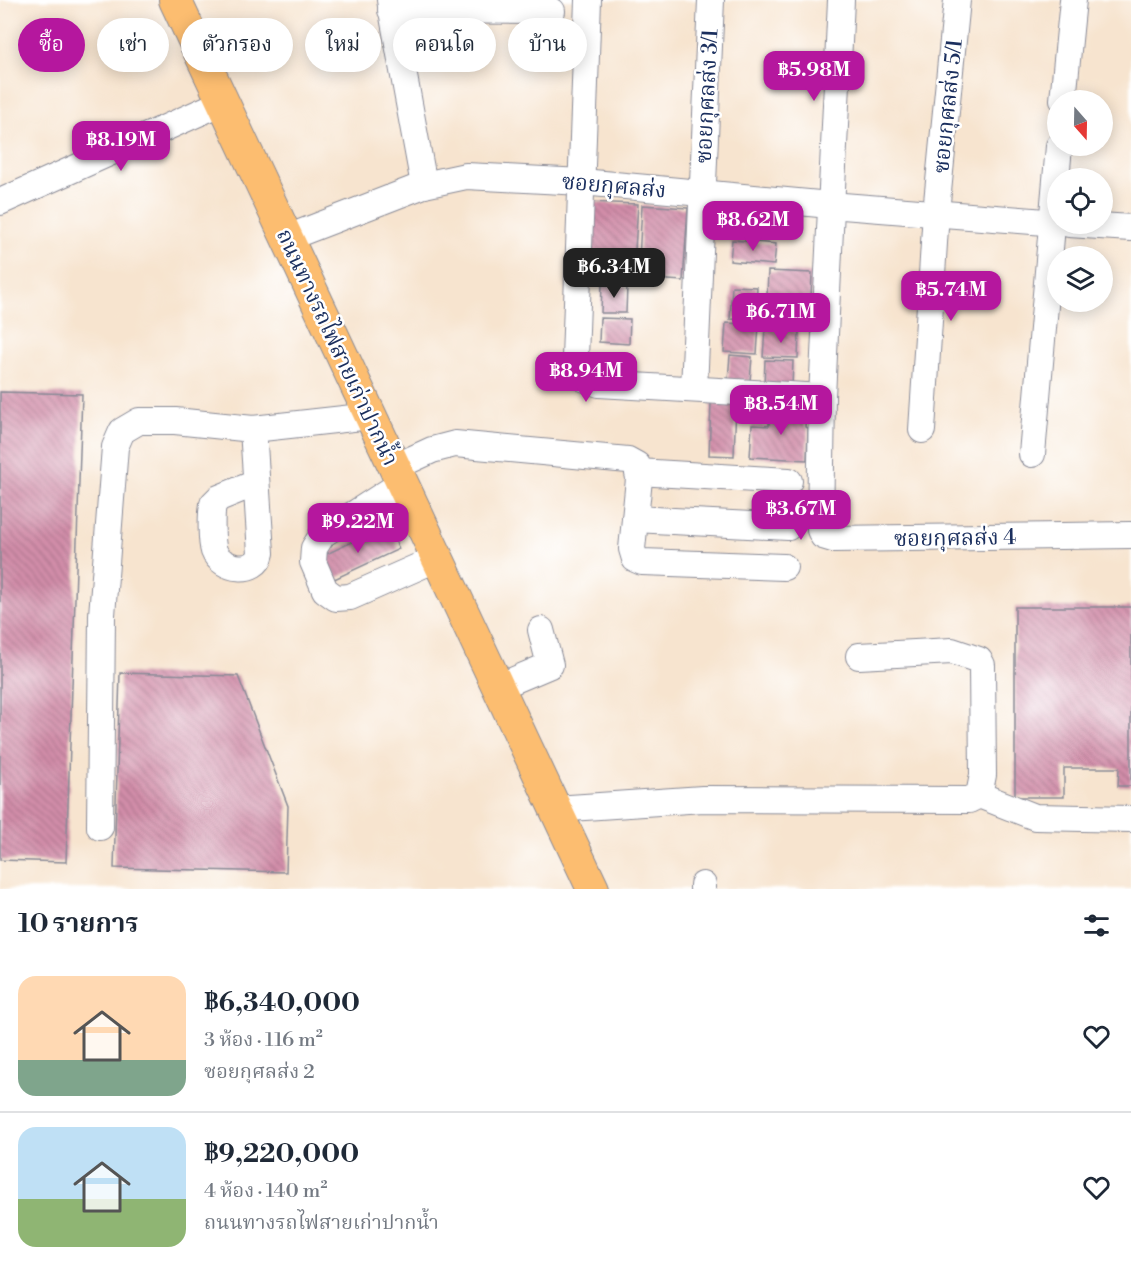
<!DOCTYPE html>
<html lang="th">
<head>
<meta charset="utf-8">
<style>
  :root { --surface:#fff; --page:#f2f2f3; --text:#1f2937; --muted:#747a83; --line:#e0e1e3; --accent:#b5179e }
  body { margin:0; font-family:"Libre Bodoni","Noto Serif Thai",serif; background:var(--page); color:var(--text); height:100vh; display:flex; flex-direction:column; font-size:22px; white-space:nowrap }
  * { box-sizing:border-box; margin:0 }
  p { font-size:20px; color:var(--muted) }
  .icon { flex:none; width:33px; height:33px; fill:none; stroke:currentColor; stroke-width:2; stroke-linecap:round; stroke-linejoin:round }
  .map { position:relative; height:889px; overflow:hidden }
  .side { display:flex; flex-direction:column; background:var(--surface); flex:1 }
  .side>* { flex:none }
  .hud { position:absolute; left:18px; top:18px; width:600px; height:54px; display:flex; gap:12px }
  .needle { width:39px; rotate:160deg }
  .buttons { position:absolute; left:1047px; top:90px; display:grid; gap:12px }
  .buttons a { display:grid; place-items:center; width:66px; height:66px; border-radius:50%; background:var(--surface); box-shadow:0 3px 15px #0003; font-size:30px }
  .price { position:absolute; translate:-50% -51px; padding:0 14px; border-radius:12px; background:var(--accent); color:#fff; font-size:20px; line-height:39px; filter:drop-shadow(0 2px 3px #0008) }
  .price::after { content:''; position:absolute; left:50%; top:36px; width:18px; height:14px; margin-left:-9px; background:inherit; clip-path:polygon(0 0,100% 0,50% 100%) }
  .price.selected { background:#222; color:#fff }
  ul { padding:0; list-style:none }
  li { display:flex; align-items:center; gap:18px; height:150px; padding:0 18px }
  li+li { border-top:2px solid var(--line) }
  li span { display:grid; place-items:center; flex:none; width:168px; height:120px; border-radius:18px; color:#555 }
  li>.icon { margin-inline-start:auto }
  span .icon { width:72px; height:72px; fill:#fffc; stroke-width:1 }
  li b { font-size:26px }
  h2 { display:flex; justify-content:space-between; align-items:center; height:72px; padding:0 18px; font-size:26px }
  .pill { padding:0 21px; border-radius:27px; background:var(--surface); box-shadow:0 3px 15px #0003; font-size:21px; line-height:54px }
  .pill.selected { background:var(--accent); color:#fff }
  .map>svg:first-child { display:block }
  .building { fill:url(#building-back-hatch) }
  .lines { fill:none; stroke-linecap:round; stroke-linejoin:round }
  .minor-casing { stroke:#898a96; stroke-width:28 }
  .major-casing { stroke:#898a96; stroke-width:34 }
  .minor { stroke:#fff; stroke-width:26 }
  .major { stroke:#fcbd6f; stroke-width:32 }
  .labels { text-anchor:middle; stroke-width:5; stroke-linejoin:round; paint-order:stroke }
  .street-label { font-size:22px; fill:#1b2f5e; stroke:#fff }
</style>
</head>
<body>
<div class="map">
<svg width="1131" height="889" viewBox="0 0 1131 889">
  <defs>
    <pattern id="building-back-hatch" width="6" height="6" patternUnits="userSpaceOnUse" patternTransform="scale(1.5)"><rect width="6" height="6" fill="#d28da9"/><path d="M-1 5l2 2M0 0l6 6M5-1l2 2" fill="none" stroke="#aa748d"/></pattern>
  </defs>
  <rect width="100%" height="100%" fill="#fff"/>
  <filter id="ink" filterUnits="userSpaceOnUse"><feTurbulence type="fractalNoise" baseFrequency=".0167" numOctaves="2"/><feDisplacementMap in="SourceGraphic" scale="12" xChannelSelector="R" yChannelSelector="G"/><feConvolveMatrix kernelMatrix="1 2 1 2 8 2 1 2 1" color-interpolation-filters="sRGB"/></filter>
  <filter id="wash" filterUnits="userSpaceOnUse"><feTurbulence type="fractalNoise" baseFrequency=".008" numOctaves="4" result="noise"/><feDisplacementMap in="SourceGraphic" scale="24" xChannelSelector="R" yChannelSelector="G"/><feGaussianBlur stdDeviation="1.35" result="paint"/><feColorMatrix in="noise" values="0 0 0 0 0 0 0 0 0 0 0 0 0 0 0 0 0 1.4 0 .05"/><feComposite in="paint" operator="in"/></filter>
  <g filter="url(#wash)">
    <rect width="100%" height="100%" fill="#f7e4cf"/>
    <g id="blocks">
      <!-- building -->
      <g class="building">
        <path d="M586 202 638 204 633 280 582 278Z"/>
        <path d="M642 205 688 208 683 281 638 278Z"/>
        <path d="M732 240 776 244 774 265 730 261Z"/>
        <path d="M768 271 812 273 811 299 767 297Z"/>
        <path d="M602 285 627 286 626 313H601Z"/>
        <path d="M732 286 757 287 755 320 730 319Z"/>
        <path d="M763 300 804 301 803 329 761 327Z"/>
        <path d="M600 318 630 319 629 344 599 342Z"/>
        <path d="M726 323 759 325 757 354 724 352Z"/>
        <path d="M765 329 799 331 798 358 763 357Z"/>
        <path d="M730 355 752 357 750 381 728 380Z"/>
        <path d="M765 360 793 361 792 387 764 386Z"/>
        <path d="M0 392 82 394 66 862 0 860Z"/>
        <path d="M711 403 736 404 734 456 709 455Z"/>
        <path d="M769 407 806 409 805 427 808 428 807 460 750 457 752 425 769 426Z"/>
        <path d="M388 525 399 549 328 582 316 559Z"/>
        <path d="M1015 607H1131V786H1118L1119 768H1064V797H1015Z"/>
        <path d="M120 673 238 676 288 806 286 872 114 868Z"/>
      </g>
    </g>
  </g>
  <g filter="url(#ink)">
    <use href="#blocks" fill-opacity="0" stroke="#898a96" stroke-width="1.5"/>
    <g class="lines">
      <defs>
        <g id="minor">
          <path d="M390 0 424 185"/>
          <path d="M588 0 575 358 583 378 599 384 822 397"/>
          <path d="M841 0 822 397 820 530 823 536 833 539 1131 535"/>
          <path d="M391 10 552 11"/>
          <path d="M1063 100 1073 0"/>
          <path d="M0 202 223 102"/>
          <path d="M1069 224 1131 228"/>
          <path d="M287 238 424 185 466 176 582 182 830 205 1058 223"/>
          <path d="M694 389 711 0"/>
          <path d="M253 429 261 553C257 575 221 570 214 551 211 541 211 515 213 504L219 498 256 483"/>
          <path d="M922 430 936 212 957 0"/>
          <path d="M1032 454 1059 146"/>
          <path d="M395 467 432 450 455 444 628 460 637 465 639 479 632 549 635 559 642 562 784 567"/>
          <path d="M638 472 789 481"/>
          <path d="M402 483 323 534 314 548 313 562 325 590 336 598 350 597 438 558"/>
          <path d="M635 519 788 527"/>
          <path d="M498 687 550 665 541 630"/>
          <path d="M979 795 1035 817 1131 819"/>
          <path d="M555 809 703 799 969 800 979 795 983 775 982 665 979 660 952 651 859 656"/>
          <path d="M100 827 102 615 115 447 122 431 139 421H175L253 429 371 416"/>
          <path d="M703 885V889"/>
        </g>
        <path id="major" d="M175 0 593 889"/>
      </defs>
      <!-- minor casing -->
      <use href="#minor" class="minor-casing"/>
      <!-- major casing -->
      <use href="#major" class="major-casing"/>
      <!-- minor -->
      <use href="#minor" class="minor"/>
      <!-- major -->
      <use href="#major" class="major"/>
    </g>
  </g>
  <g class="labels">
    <!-- street labels -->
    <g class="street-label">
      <text transform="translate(706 96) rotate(-87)" y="8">ซอยกุศลส่ง 3/1</text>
      <text transform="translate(947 106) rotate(-84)" y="8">ซอยกุศลส่ง 5/1</text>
      <text transform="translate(614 185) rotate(5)" y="8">ซอยกุศลส่ง</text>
      <text transform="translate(338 347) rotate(65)" y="8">ถนนทางรถไฟสายเก่าปากน้ำ</text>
      <text transform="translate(955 537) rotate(-1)" y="8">ซอยกุศลส่ง 4</text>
    </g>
  </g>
</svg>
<div class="buttons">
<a><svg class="needle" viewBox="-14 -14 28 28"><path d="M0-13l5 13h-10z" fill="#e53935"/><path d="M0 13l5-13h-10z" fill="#747a83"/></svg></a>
<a><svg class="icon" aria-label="locate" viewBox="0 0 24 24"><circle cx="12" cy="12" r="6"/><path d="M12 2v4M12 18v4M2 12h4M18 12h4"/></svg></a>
<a><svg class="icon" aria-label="layers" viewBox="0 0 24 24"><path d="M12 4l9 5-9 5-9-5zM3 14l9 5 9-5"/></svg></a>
</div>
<b class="price" style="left:814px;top:102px">฿5.98M</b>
<b class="price" style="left:121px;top:172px">฿8.19M</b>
<b class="price" style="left:753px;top:252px">฿8.62M</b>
<b class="price selected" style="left:614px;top:299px">฿6.34M</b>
<b class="price" style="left:951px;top:322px">฿5.74M</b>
<b class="price" style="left:781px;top:344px">฿6.71M</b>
<b class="price" style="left:586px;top:403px">฿8.94M</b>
<b class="price" style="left:781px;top:436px">฿8.54M</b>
<b class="price" style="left:801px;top:541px">฿3.67M</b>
<b class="price" style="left:358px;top:554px">฿9.22M</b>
<div class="hud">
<a class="pill selected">ซื้อ</a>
<a class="pill">เช่า</a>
<a class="pill">ตัวกรอง</a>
<a class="pill">ใหม่</a>
<a class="pill">คอนโด</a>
<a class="pill">บ้าน</a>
</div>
</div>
<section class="side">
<h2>10 รายการ<svg class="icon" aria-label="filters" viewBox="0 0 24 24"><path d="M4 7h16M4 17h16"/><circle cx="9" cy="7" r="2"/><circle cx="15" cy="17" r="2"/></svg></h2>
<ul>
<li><span style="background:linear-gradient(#ffd9b3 70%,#7fa58c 0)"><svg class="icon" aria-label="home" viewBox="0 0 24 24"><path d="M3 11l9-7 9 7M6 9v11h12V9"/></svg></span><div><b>฿6,340,000</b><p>3 ห้อง · 116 m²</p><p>ซอยกุศลส่ง 2</p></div><svg class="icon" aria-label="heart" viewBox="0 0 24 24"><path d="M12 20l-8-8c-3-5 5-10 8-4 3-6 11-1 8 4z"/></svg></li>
<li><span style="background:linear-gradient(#bfe0f5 60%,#8fb573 0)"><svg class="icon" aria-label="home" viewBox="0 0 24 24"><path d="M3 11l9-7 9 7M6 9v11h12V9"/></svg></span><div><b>฿9,220,000</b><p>4 ห้อง · 140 m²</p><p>ถนนทางรถไฟสายเก่าปากน้ำ</p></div><svg class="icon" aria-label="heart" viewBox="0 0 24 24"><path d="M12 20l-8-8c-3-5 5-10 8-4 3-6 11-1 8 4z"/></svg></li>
</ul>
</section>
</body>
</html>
